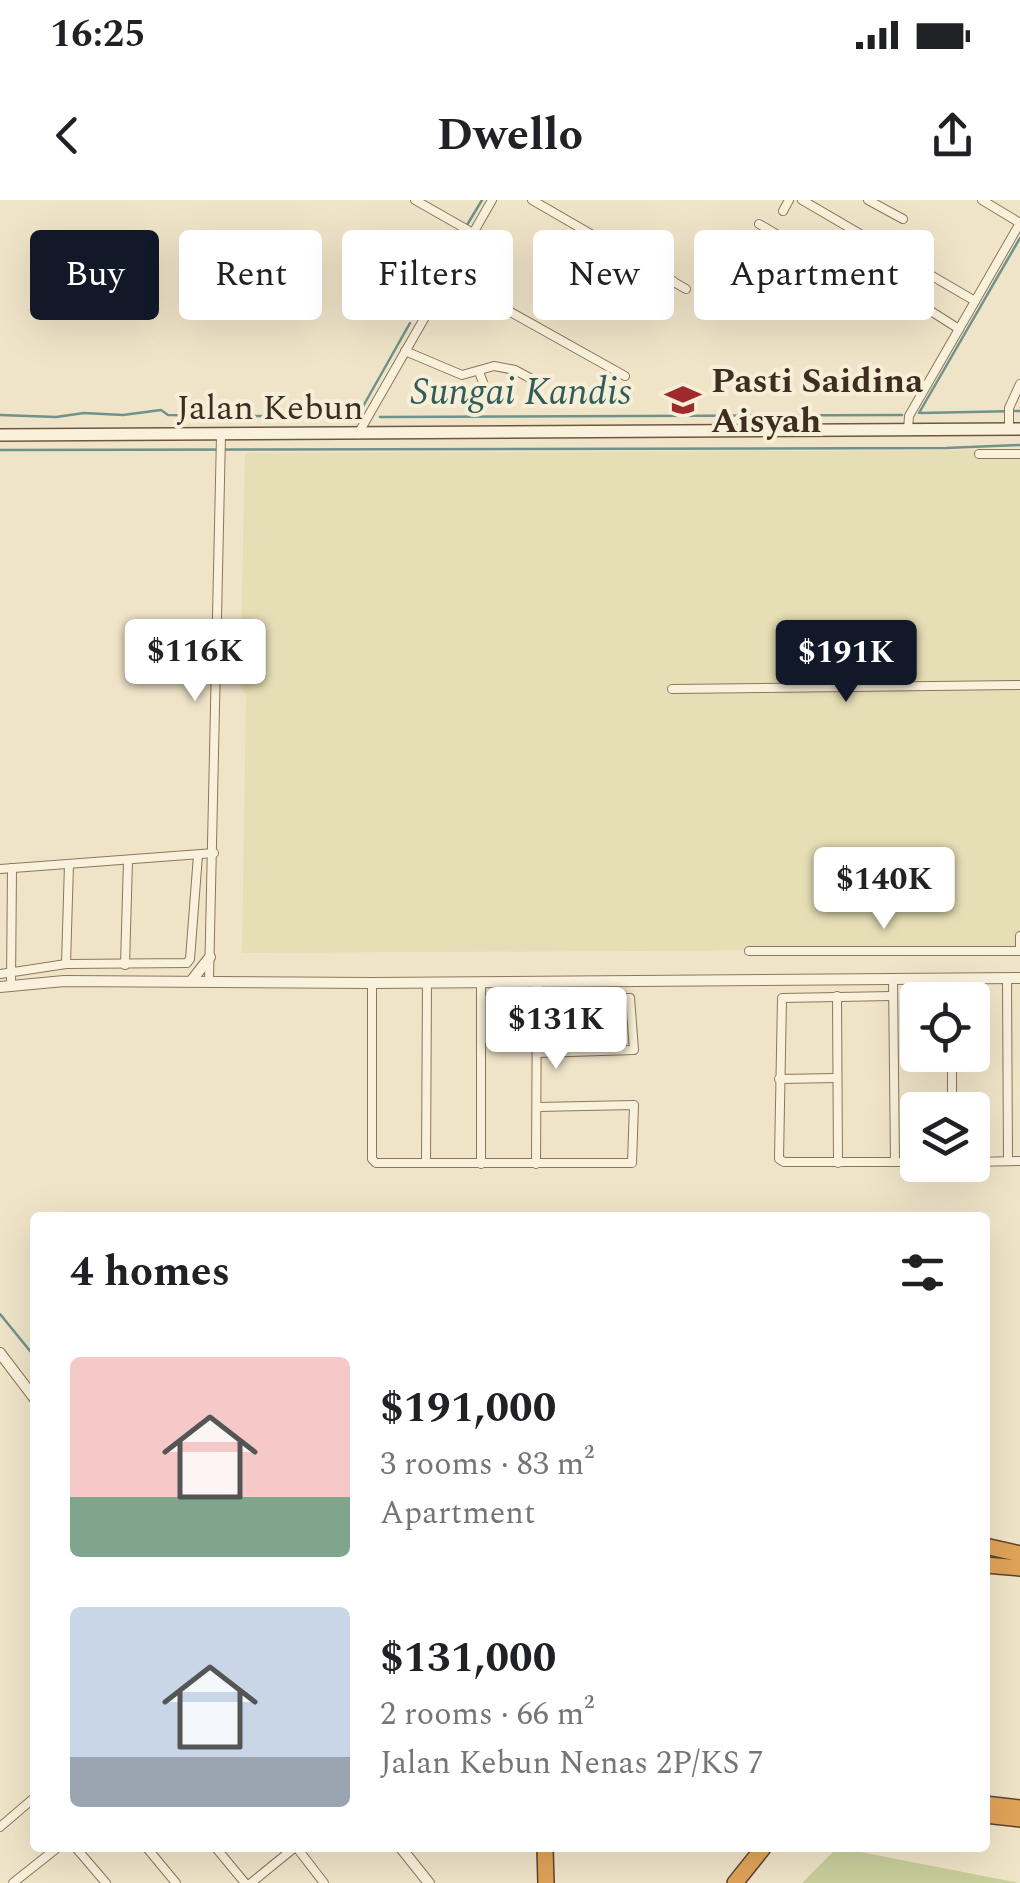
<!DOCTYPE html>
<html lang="en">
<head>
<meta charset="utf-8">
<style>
  :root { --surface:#fff; --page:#f2f2f2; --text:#202124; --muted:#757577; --accent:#111827 }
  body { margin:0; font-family:Spectral,serif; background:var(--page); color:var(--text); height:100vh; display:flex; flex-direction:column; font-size:38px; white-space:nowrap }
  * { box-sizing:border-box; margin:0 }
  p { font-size:32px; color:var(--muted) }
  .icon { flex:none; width:55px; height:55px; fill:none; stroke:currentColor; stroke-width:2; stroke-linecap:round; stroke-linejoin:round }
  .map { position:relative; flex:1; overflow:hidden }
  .details { position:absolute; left:30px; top:1012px; width:960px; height:640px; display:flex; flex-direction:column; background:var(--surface); border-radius:10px; box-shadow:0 10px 40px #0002 }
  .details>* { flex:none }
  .top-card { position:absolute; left:30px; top:30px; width:960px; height:90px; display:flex; gap:20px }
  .controls { position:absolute; left:900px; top:782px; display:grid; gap:20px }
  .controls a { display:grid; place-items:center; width:90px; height:90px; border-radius:10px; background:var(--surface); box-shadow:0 10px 40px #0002; font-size:50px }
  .price { position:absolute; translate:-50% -85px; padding:0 22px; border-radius:10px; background:#fff; color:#222; font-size:32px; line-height:65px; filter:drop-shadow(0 2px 5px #0008) }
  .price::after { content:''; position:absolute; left:50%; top:60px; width:30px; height:22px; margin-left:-15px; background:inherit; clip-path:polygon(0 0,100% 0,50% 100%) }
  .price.selected { background:var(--accent); color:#fff }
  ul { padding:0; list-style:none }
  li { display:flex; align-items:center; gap:30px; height:250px; padding:0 40px }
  li span { display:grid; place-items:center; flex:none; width:280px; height:200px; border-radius:10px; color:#555 }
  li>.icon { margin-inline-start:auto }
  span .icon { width:120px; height:120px; fill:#fffc; stroke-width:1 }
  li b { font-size:42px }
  h2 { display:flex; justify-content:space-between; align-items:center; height:120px; padding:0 40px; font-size:42px }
  .chip { padding:0 35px; border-radius:10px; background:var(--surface); box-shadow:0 10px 40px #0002; font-size:35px; line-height:90px }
  .chip.selected { background:var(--accent); color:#fff }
  .status { display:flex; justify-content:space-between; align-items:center; height:70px; padding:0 50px; background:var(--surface); direction:ltr }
  .status svg { height:28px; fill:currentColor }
  header { display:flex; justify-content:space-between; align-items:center; height:130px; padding:0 40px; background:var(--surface); font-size:45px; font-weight:700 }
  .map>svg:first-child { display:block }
  .farmland { fill:#e6deb5 }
  .green { fill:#c9cf9b }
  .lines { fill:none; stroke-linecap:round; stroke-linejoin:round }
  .stream { stroke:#6f938a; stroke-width:2.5 }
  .minor-casing { stroke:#8d765c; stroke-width:10 }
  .tertiary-casing { stroke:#8d765c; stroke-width:12 }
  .secondary-casing { stroke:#6f573f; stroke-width:14 }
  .motorway-casing { stroke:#5b4430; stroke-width:18 }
  .minor { stroke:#faf1dc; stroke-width:8 }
  .tertiary { stroke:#faf1dc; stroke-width:10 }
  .secondary { stroke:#faf1dc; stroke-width:11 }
  .motorway { stroke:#e0a458; stroke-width:15 }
  .labels { text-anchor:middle; stroke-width:8; stroke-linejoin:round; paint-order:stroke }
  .poi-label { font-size:35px; font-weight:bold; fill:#3d2e20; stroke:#f7eed8; text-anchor:start }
  .street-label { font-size:35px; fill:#3d2e20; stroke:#f7eed8 }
  .water-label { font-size:38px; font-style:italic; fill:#2f5d5a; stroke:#f7eed8 }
</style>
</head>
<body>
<div class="status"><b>16:25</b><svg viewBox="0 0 49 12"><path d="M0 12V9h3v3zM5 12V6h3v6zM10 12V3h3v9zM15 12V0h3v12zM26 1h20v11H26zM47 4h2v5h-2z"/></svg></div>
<header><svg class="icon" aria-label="back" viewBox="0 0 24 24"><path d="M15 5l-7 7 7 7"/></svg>Dwello<svg class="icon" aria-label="share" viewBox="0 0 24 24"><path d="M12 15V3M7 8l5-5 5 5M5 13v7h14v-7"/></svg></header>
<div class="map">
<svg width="1020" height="1683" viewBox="0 0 1020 1683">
  <rect width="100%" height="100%" fill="#f0e4c8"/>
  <!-- farmland -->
  <path class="farmland" d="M1020 250V749L242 753 246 496 240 485 245 253Z"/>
  <!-- green -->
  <path class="green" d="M837 1648H840L1019 1683H802Z"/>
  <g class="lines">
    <!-- stream -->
    <g class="stream">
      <path d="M467 25 482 0"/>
      <path d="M416 113 463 32"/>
      <path d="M919 213 1020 38"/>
      <path d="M921 213 1020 211"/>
      <path d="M0 215 56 217 84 213 123 215 161 210 168 215 357 217 410 123"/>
      <path d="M380 217 902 215"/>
      <path d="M0 250 946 248 1020 245"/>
      <path d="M0 1114 35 1157"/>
    </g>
    <defs>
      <g id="minor">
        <path d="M415 0 473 33"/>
        <path d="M532 0 686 89"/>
        <path d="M802 0 975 101"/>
        <path d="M868 0 903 19"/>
        <path d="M982 0 1020 23"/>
        <path d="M783 11 789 0"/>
        <path d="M759 24 901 106 908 110 926 108 959 129"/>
        <path d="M448 77 625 176"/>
        <path d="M643 91 655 70"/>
        <path d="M661 102 673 81"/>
        <path d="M405 151 462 175 494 166 515 170 539 183"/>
        <path d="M479 172 491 203"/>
        <path d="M1009 229V208L1020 184"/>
        <path d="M908 230 909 216 1020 23"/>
        <path d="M358 234 492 0"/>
        <path d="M979 254H1020"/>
        <path d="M672 489 1020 485"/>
        <path d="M0 669 214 653"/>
        <path d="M749 751H1020"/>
        <path d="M1020 751V736"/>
        <path d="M66 764 69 664"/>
        <path d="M125 765 128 660"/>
        <path d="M0 774 66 764 187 763 190 759 198 655"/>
        <path d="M893 778 895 962"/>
        <path d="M1007 778 1008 961"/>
        <path d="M209 780 221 235"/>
        <path d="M481 782V964"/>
        <path d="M372 783V959L376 963H632L634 905 537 907"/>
        <path d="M11 784 12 668"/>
        <path d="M837 796 838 963"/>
        <path d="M893 796 782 798 779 959 784 962H918"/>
        <path d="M952 800 953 778"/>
        <path d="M537 853 634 850 630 798H537"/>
        <path d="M779 879 837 878"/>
        <path d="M952 910V855"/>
        <path d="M972 962 1020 961"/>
        <path d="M426 963 427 782"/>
        <path d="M536 964 537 781"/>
        <path d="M0 1627 35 1597"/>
        <path d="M76 1648 106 1683"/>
        <path d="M147 1648 176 1683"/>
        <path d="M216 1648 245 1683"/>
        <path d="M297 1648 324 1683"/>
        <path d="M13 1683 57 1648"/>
        <path d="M251 1683 294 1648"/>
      </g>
      <g id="tertiary">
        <path d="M192 780 210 757"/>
        <path d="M0 787 64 781 372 783 1020 778"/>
        <path d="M0 1153 35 1199"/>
        <path d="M401 1648 429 1683"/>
      </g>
      <path id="secondary" d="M0 235 1020 229"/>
      <g id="motorway">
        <path d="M985 1346 1020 1354"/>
        <path d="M985 1365 1020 1368"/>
        <path d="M985 1604 1020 1608"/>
        <path d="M985 1615 1020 1619"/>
        <path d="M545 1648 546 1683"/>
        <path d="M735 1683 763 1648"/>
      </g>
    </defs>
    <!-- minor casing -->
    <use href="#minor" class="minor-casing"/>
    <!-- tertiary casing -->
    <use href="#tertiary" class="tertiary-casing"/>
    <!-- secondary casing -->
    <use href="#secondary" class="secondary-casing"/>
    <!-- motorway casing -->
    <use href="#motorway" class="motorway-casing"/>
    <!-- minor -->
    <use href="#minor" class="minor"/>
    <!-- tertiary -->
    <use href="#tertiary" class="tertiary"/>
    <!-- secondary -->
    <use href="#secondary" class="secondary"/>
    <!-- motorway -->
    <use href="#motorway" class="motorway"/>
  </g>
  <!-- icons -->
  <defs>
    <symbol id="school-bare" viewBox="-9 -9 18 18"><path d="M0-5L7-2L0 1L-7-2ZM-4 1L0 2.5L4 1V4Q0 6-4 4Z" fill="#9e2a2b" stroke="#f7eed8" stroke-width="2.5" paint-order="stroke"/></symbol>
  </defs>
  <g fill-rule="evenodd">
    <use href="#school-bare" x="658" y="175" width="50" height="50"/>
  </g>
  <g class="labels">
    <!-- poi labels -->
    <g class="poi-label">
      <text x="711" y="192">Pasti Saidina<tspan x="711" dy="40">Aisyah</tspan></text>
    </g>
    <!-- street labels -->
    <g class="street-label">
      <text x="270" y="219">Jalan Kebun</text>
    </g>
    <!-- water labels -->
    <g class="water-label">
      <text x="521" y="204">Sungai Kandis</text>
    </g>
  </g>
</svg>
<div class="controls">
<a><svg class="icon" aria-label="locate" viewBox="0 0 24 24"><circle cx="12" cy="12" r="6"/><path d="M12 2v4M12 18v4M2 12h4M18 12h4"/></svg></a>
<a><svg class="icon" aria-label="layers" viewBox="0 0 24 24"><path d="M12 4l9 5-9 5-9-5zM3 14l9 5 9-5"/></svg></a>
</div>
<b class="price" style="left:195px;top:504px">$116K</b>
<b class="price selected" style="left:846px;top:505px">$191K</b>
<b class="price" style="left:884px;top:732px">$140K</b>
<b class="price" style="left:556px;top:872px">$131K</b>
<div class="top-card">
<a class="chip selected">Buy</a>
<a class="chip">Rent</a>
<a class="chip">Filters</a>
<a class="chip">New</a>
<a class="chip">Apartment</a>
</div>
<section class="details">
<h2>4 homes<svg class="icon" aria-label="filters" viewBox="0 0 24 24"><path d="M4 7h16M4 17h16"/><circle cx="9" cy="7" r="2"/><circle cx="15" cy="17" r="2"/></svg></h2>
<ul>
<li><span style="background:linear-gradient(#f6c9c9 70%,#7fa58c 0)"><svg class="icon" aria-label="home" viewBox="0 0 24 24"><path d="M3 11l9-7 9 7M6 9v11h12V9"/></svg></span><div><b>$191,000</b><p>3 rooms · 83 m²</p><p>Apartment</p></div></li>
<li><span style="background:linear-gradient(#c9d6e8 75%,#9aa5b1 0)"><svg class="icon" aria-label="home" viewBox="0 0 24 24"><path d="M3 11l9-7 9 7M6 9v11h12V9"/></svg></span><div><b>$131,000</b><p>2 rooms · 66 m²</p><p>Jalan Kebun Nenas 2P/KS 7</p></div></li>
</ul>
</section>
</div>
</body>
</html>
